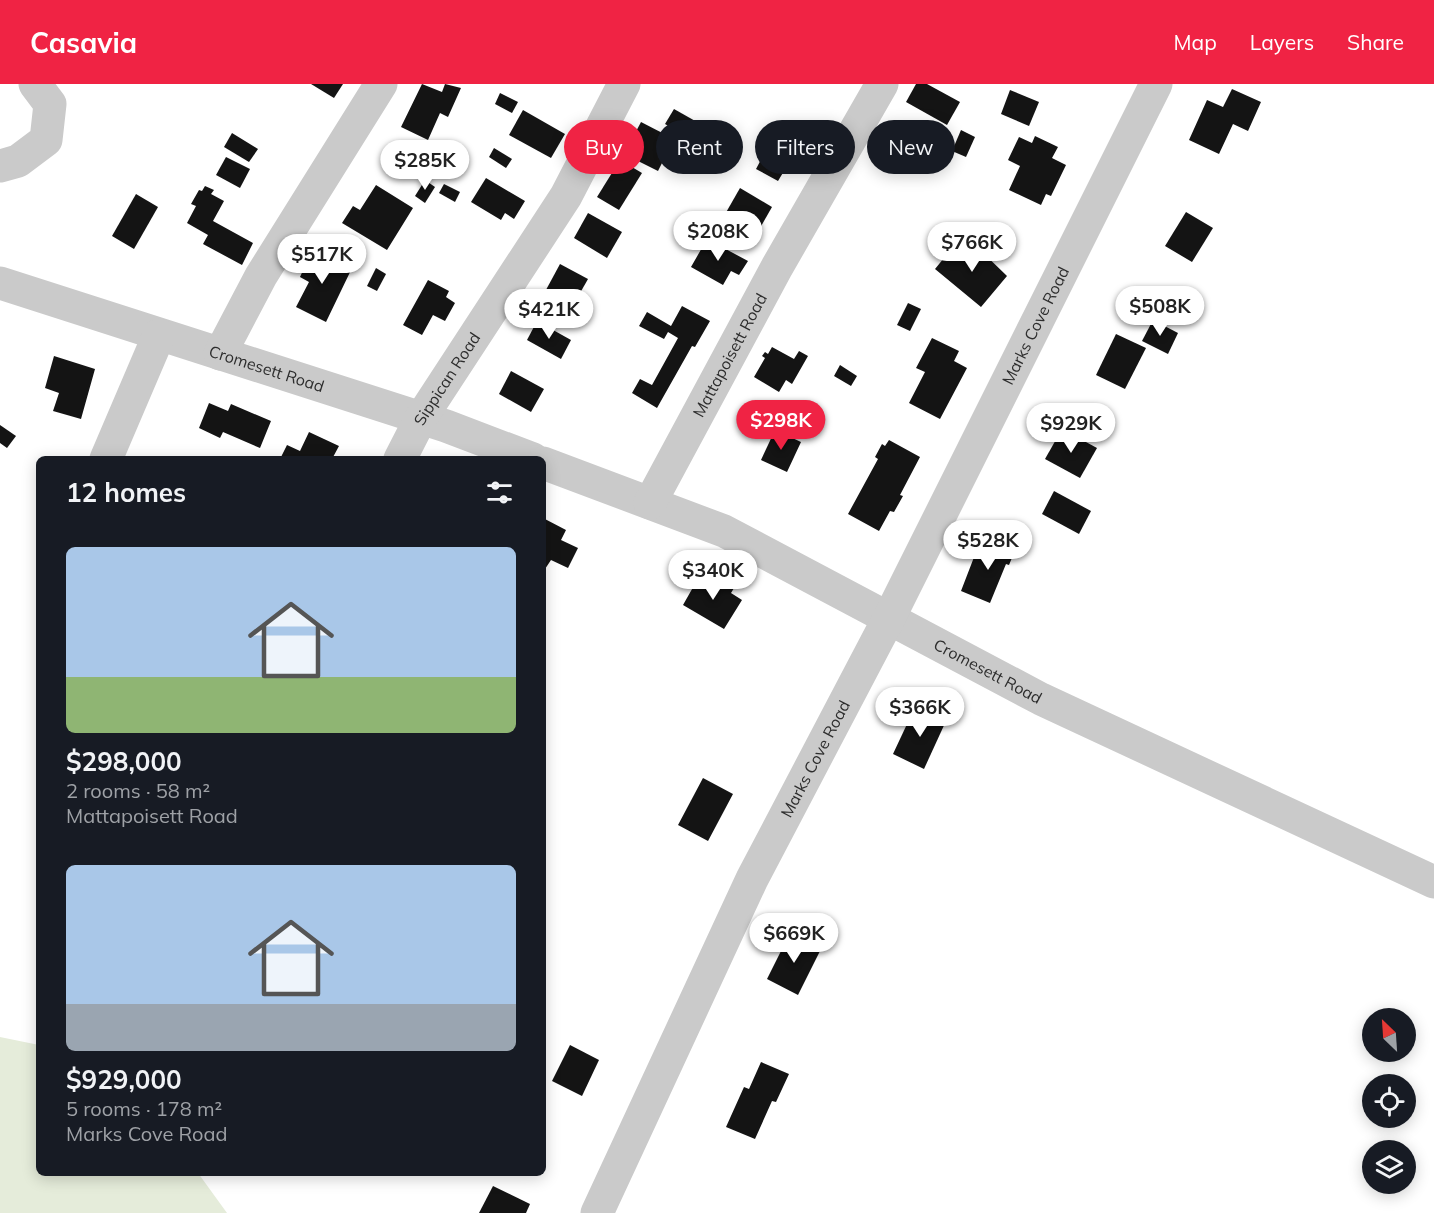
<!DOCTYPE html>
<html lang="en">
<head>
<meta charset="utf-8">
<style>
  :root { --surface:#171b24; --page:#242831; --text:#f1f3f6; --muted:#9ea1a6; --accent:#f02344 }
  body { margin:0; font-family:Mulish,sans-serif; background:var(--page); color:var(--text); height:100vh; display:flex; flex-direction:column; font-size:22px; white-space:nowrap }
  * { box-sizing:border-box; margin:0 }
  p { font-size:20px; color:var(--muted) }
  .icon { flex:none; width:33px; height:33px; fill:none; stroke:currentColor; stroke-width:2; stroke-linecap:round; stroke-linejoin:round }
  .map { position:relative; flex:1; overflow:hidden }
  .panel { position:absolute; left:36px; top:372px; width:510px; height:720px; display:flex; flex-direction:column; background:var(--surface); border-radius:9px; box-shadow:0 3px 15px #0003 }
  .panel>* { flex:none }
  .banner { position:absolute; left:564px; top:36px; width:570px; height:54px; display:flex; gap:12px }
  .needle { width:39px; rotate:335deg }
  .buttons { position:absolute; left:1362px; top:924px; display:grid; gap:12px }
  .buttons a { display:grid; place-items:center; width:54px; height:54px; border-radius:50%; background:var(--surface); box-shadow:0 3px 15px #0003; font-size:30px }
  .price { position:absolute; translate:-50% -51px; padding:0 14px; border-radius:21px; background:#fff; color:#222; font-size:20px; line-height:39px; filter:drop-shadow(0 2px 3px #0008) }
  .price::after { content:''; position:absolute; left:50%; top:36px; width:18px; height:14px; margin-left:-9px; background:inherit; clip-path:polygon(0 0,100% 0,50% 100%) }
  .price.on { background:var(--accent); color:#fff }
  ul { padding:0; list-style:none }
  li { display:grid; align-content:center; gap:12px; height:318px; padding:0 30px }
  li span { display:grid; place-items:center; height:186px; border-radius:9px; color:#555 }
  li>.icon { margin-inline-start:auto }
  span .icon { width:108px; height:108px; fill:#fffc; stroke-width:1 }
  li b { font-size:26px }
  h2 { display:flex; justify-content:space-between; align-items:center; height:72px; padding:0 30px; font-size:26px }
  .tag { padding:0 21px; border-radius:27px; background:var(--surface); box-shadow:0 3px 15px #0003; font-size:21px; line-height:54px }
  .tag.on { background:var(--accent); color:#fff }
  header { display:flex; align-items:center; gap:36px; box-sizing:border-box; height:84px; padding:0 30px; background:var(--accent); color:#fff }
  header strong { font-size:28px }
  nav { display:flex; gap:33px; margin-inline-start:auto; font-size:21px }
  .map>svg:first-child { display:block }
  .green { fill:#e5ecda }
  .building { fill:#141414 }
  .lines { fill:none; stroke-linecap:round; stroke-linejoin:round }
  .minor { stroke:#cacaca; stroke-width:33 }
  .labels { text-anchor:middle; stroke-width:6; stroke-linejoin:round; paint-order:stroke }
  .street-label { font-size:16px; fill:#2d2d2d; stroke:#fff }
</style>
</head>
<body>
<header>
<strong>Casavia</strong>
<nav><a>Map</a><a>Layers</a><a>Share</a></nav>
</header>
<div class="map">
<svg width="1434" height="1129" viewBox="0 0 1434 1129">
  <rect width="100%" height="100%" fill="#fff"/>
  <!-- green -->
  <path class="green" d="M0 953 39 961V1089H198L227 1129H0Z"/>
  <!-- building -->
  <g class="building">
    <path d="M311 0H343L334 14Z"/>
    <path d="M422 0 442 8 445 0 461 4 448 33 440 29 428 56 401 43Z"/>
    <path d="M916 0H927L960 18 947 41 906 18Z"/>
    <path d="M1232 5 1261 18 1248 47 1233 40 1219 70 1189 56 1207 16 1223 23Z"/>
    <path d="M1010 6 1039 18 1029 42 1001 30Z"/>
    <path d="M500 9 518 18 512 29 495 20Z"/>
    <path d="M674 25 697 38 688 53 665 40Z"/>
    <path d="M523 26 565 50 551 74 509 51Z"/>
    <path d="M641 38 674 55 658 87 624 70Z"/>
    <path d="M961 46 975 53 966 73 952 67Z"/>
    <path d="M232 49 258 65 249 78 224 63Z"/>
    <path d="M1035 52 1058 63 1052 74 1066 81 1051 112 1046 110 1041 121 1009 106 1020 82 1008 76 1019 53 1032 59Z"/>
    <path d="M772 55 802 71 794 86 787 82 778 97 756 85Z"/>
    <path d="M494 64 512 75 506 84 489 73Z"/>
    <path d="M226 73 250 85 240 104 216 91Z"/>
    <path d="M620 76 642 89 619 126 597 113Z"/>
    <path d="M486 94 525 117 514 135 505 129 501 136 471 118Z"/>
    <path d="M425 96 435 103 425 119 415 112Z"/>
    <path d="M444 100 460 108 455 118 439 109Z"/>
    <path d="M376 101 413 124 387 166 342 139 353 122 360 126Z"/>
    <path d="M205 102 214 106 211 110 224 117 213 137 253 159 242 181 203 160 208 151 187 139 196 122 191 120 199 106 202 107Z"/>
    <path d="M740 104 772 123 756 151 724 132Z"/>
    <path d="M136 110 158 123 134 165 112 152Z"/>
    <path d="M1186 128 1213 144 1192 178 1165 162Z"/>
    <path d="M588 129 622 148 607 174 574 154Z"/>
    <path d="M707 155 748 177 739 191 731 187 723 201 691 183Z"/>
    <path d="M957 158 968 167 974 160 1007 192 981 223 935 185Z"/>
    <path d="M313 165 352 184 326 238 296 223 309 198 300 193Z"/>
    <path d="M560 180 588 195 567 232 540 217Z"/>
    <path d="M376 184 386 190 377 207 367 202Z"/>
    <path d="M428 196 449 207 446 213 455 219 445 237 433 231 422 251 403 241Z"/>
    <path d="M908 219 921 225 910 247 897 241Z"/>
    <path d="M682 222 710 237 695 263 692 262 657 324 632 309 640 295 652 301 678 254 668 248 664 255 639 242 647 228 671 242Z"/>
    <path d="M1153 236 1178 249 1168 270 1142 257Z"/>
    <path d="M537 237 571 256 561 275 527 256Z"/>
    <path d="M1116 250 1146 264 1125 305 1096 291Z"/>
    <path d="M932 254 959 267 954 277 967 284 940 335 909 319 925 288 916 284Z"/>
    <path d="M772 263 794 275 799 267 808 272 792 300 786 296 779 308 754 293 765 274 762 272 765 268 768 270Z"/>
    <path d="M54 272 95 285 81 335 53 327 59 309 45 304Z"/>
    <path d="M840 281 857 292 851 302 834 292Z"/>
    <path d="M511 287 544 305 531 328 499 310Z"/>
    <path d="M209 319 228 327 231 320 271 337 260 364 223 348 220 354 199 344Z"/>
    <path d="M0 341 16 352 7 364 0 359Z"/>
    <path d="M1062 345 1097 364 1080 394 1045 375Z"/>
    <path d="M775 346 801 358 787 388 761 376Z"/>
    <path d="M309 348 339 362 332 375H280L287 361 300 367Z"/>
    <path d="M889 356 920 373 900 411 903 412 894 428 890 427 879 447 848 430 878 375 875 373 882 360 885 362Z"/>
    <path d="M1054 407 1091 427 1079 450 1042 430Z"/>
    <path d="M543 434 566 446 561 456 578 464 568 484 551 476 543 488Z"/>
    <path d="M991 455 1016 464 1009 481 1006 480 990 519 961 507 976 468 984 471Z"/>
    <path d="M700 491 712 498 715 493 734 504 731 509 742 516 724 545 683 521Z"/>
    <path d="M915 623 946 637 924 685 893 670Z"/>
    <path d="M703 694 733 710 708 757 678 741Z"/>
    <path d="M790 849 821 865 798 911 767 895Z"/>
    <path d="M570 961 599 976 582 1012 552 997Z"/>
    <path d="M761 978 789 990 776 1018 772 1017 755 1055 726 1043 744 1003 749 1005Z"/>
    <path d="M493 1102 530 1120 526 1129H479Z"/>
  </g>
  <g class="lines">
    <!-- minor -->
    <g class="minor">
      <path d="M0 82 18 77 46 56 50 20 35 0"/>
      <path id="s1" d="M0 199 446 342 533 375"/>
      <path d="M220 270 261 192 381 0"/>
      <path d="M106 375 159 251"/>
      <path id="s2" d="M400 375 421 334 566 112 624 0"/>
      <path id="s3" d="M543 379 724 447 1041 615 1434 798"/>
      <path id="s4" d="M650 419 777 183 882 0"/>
      <path id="s5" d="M597 1129 752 795 889 534 1156 0"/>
    </g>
  </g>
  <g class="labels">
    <!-- street labels -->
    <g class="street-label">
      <text dy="6" stroke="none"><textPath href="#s5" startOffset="990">Marks Cove Road</textPath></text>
      <text dy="6" stroke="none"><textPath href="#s4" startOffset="168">Mattapoisett Road</textPath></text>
      <text dy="6" stroke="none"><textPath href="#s1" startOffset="280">Cromesett Road</textPath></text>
      <text dy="6" stroke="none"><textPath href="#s2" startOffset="93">Sippican Road</textPath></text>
      <text dy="6" stroke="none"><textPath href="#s3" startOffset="492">Cromesett Road</textPath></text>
      <text dy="6" stroke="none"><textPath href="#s5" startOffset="504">Marks Cove Road</textPath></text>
    </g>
  </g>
</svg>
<div class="buttons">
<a><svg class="needle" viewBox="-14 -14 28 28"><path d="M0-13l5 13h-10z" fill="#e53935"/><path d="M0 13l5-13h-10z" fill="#9ea1a6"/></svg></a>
<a><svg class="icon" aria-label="locate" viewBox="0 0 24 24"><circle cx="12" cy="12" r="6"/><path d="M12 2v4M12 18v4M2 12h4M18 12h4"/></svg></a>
<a><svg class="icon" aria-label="layers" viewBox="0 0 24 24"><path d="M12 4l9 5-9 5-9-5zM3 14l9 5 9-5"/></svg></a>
</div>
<b class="price" style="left:425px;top:107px">$285K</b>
<b class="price" style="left:718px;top:178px">$208K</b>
<b class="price" style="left:972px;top:189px">$766K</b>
<b class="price" style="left:322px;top:201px">$517K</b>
<b class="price" style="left:1160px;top:253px">$508K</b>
<b class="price" style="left:549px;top:256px">$421K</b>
<b class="price on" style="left:781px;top:367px">$298K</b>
<b class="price" style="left:1071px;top:370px">$929K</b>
<b class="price" style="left:988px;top:487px">$528K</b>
<b class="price" style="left:713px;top:517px">$340K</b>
<b class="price" style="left:920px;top:654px">$366K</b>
<b class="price" style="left:794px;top:880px">$669K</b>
<div class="banner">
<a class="tag on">Buy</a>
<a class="tag">Rent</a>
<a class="tag">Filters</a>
<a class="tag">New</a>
</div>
<section class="panel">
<h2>12 homes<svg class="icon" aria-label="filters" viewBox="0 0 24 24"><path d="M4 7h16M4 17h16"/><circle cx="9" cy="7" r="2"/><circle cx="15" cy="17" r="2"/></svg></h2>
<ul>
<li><span style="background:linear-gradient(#a9c7e8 70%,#8fb573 0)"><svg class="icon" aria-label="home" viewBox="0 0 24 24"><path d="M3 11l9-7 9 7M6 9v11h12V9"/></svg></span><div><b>$298,000</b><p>2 rooms · 58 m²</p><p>Mattapoisett Road</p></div></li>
<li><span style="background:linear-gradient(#a9c7e8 75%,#9aa5b1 0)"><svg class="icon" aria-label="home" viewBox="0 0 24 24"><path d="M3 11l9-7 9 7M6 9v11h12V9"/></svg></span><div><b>$929,000</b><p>5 rooms · 178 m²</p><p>Marks Cove Road</p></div></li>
</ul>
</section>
</div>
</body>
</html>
